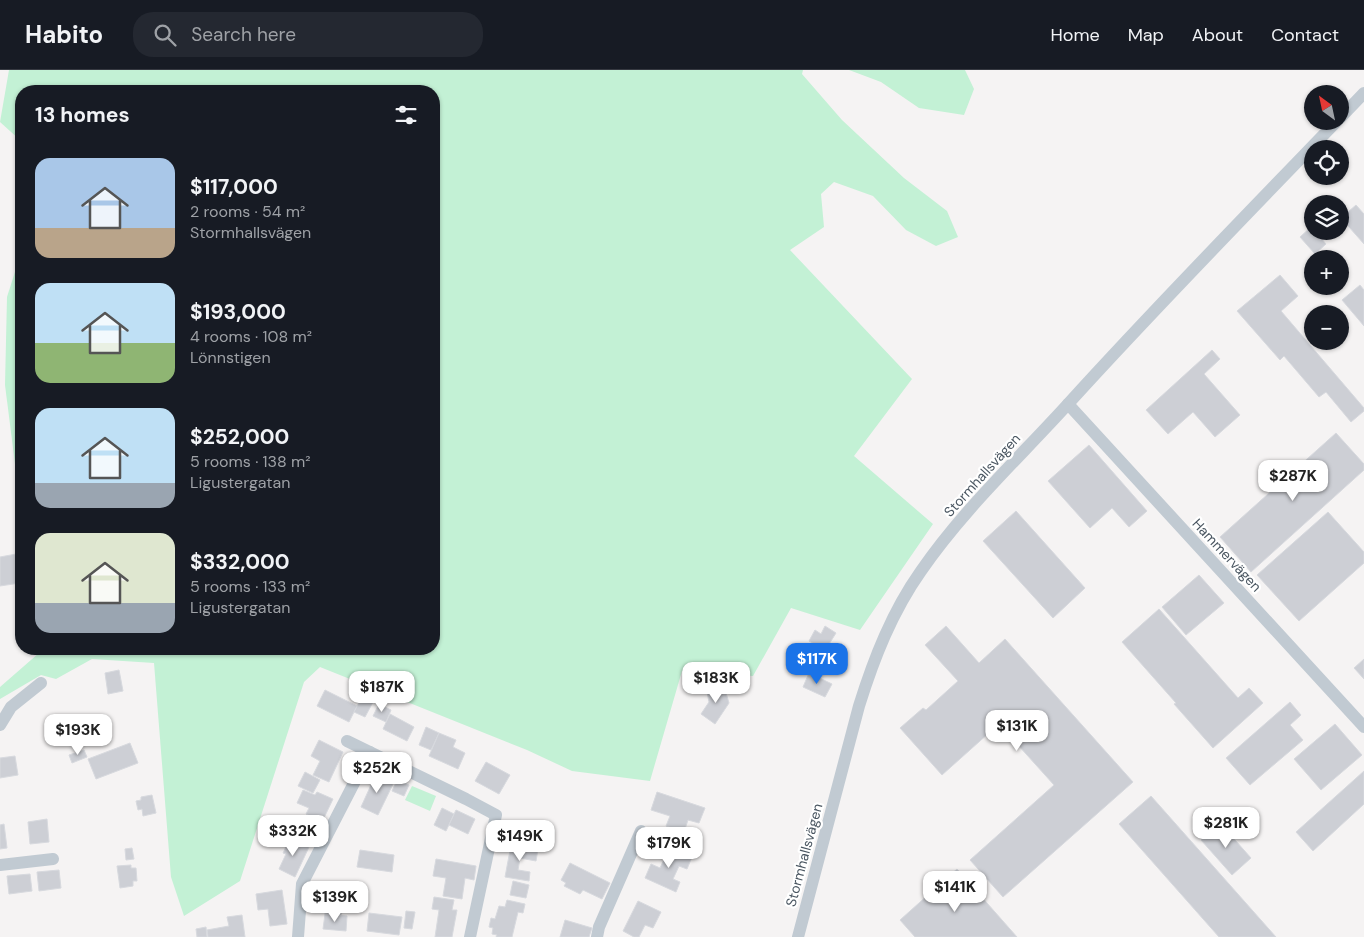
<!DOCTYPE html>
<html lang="en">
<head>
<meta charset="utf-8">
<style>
  :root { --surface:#171b24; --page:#242831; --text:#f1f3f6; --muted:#9ea1a6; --line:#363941; --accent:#1a73e8 }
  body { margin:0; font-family:"DM Sans",sans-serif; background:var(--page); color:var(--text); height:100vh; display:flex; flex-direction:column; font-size:19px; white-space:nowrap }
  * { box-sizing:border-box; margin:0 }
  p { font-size:16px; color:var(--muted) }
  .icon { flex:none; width:28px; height:28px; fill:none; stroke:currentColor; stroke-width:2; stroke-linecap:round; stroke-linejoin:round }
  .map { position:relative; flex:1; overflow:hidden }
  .side { position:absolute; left:15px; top:15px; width:425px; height:570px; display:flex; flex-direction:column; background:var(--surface); border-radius:20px; box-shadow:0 1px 4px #0004 }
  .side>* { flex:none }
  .needle { width:32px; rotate:327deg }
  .fabs { position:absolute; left:1304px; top:15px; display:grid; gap:10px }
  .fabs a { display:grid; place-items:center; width:45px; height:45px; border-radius:50%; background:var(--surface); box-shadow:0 1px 4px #0004; font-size:25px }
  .price { position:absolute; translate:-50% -42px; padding:0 11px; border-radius:10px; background:#fff; color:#222; font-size:16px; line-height:32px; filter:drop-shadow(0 1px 2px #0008) }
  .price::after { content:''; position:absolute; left:50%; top:30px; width:15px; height:11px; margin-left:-8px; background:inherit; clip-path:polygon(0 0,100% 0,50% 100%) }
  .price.on { background:var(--accent); color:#fff }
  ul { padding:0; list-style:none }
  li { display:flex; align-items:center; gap:15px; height:125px; padding:0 20px }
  li span { display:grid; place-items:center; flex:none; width:140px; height:100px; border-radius:15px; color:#555 }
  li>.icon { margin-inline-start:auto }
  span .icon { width:60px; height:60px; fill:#fffc; stroke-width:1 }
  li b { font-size:21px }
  h2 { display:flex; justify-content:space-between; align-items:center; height:60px; padding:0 20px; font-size:21px }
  header { display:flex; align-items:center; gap:30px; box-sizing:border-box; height:70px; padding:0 25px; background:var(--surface); border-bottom:1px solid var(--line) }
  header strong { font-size:24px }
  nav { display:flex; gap:28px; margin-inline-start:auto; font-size:18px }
  .search { width:350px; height:45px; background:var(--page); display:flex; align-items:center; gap:12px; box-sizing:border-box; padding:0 18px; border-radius:20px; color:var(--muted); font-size:19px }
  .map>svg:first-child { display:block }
  .green { fill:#c3f1d5 }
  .building { fill:#cdcfd5; stroke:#d7d9de }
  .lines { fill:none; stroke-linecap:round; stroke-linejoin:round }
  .minor { stroke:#c1cad2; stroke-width:12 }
  .labels { text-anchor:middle; stroke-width:4.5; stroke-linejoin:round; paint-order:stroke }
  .street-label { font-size:14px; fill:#4a5661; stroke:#fff }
</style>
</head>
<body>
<header>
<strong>Habito</strong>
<div class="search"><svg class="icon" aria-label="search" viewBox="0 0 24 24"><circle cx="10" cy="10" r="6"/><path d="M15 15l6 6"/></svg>Search here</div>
<nav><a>Home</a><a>Map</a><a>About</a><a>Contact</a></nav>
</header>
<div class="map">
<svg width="1364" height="867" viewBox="0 0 1364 867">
  <rect width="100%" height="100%" fill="#f5f3f3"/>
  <!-- green -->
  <g class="green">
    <path d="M9 0H803L802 4 842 50 904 108 947 141 958 167 936 176 906 160 873 126 834 112 821 124 824 157 790 180 912 309 854 386 933 454 860 560 791 538 753 606 682 601 650 711 572 701 527 680 320 597 304 612 240 811 184 846 171 807 154 593 92 589 56 609 41 605 0 629V617L39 583V579H434V21H21V71L0 52Z"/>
    <path d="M849 0H965L974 19 964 45 919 38 881 12Z"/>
    <path d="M21 183V441L5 315 7 227Z"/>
    <path d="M412 716 436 726 430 741 405 730Z"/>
  </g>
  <!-- building -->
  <g class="building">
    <path d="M1356 135 1364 144V174L1341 148Z"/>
    <path d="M1311 157 1312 161H1315L1326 174 1315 184 1300 167Z"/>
    <path d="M1280 205 1298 226 1281 241 1364 338V341L1351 352 1326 322 1319 327 1284 286 1280 290 1237 241Z"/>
    <path d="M1360 215 1364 220V256L1342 230Z"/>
    <path d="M1212 280 1220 289 1204 304 1240 345 1215 367 1193 342 1168 364 1146 340Z"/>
    <path d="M1336 363 1364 394V400L1251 502 1220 467Z"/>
    <path d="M1089 375 1147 441 1129 457 1112 438 1090 458 1048 411Z"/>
    <path d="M1016 441 1085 518 1053 548 983 471Z"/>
    <path d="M1328 442 1364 482V493L1299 551 1257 505Z"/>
    <path d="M16 484 20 513 0 516V487Z"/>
    <path d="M1199 505 1224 533 1186 565 1162 537Z"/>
    <path d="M1159 539 1238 628 1249 618 1263 633 1213 678 1174 634 1176 633 1122 572Z"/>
    <path d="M825 556 836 563 821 587 810 580 814 574 809 571 815 560 821 564Z"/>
    <path d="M946 556 979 593 1005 569 1133 712 1003 827 970 790 1054 715 999 654 942 705 900 658 923 638 926 640 958 611 925 575Z"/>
    <path d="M1364 589V609L1354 598Z"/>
    <path d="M119 600 123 621 108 624 105 603Z"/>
    <path d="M809 603 832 614 825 627 803 617Z"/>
    <path d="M724 616 729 633 715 654 701 644 709 632 707 622Z"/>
    <path d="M325 620 357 636 349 652 317 636Z"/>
    <path d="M362 627 373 632 365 647 354 642Z"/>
    <path d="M1290 632 1301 645 1290 655 1303 670 1250 715 1226 688Z"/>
    <path d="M379 634 391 640 386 652 373 646Z"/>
    <path d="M390 644 414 657 407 671 383 659Z"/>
    <path d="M1335 654 1362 685 1321 720 1294 689Z"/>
    <path d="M426 657 439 663 431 680 419 675Z"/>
    <path d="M439 663 456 670 453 677 465 683 458 699 429 686Z"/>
    <path d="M319 670 343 682 329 712 313 705 320 691 311 686Z"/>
    <path d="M130 673 138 693 96 709 88 689Z"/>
    <path d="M84 680 87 687 72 693 69 685Z"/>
    <path d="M15 686 18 705 0 708V688Z"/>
    <path d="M486 692 510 705 499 724 475 711Z"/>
    <path d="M1364 701V734L1313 781 1296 762Z"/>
    <path d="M305 702 320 710 313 723 298 716Z"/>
    <path d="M376 704 394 712 378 745 361 737Z"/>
    <path d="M397 710 409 715 404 726 392 721Z"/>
    <path d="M303 720 315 725 317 722 333 729 322 752 306 744 309 738 297 733Z"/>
    <path d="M657 722 705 738 699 753 688 750 684 762 666 756 670 746 651 740Z"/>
    <path d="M152 725 156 743 143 746 142 739 138 740 136 731 141 730V727Z"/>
    <path d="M1151 726 1276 867H1219L1119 754Z"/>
    <path d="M442 738 454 744 446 761 434 755Z"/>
    <path d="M456 740 475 749 468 764 449 755Z"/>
    <path d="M47 749 49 772 30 774 28 752Z"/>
    <path d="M280 753 296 760 292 768 277 761Z"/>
    <path d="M1220 753 1251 788 1232 805 1201 770Z"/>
    <path d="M4 754 7 778 0 779V755Z"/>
    <path d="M290 769 309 777 295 807 279 799 286 784 283 783Z"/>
    <path d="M511 775 538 779 536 791 520 788 518 800 530 802 529 811 505 807Z"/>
    <path d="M670 777 692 787 687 799 679 796 673 809 680 812 676 822 645 808 651 794 660 798Z"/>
    <path d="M132 778 134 789 126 790 125 779Z"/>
    <path d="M360 780 394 785 392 802 357 797Z"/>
    <path d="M436 789 476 796 474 810 465 808 462 829 443 826 446 808 433 806Z"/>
    <path d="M570 793 610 813 602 829 583 820 580 824 564 816 566 813 561 810Z"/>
    <path d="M131 795V798H136L137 811H133V816L120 818 117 796Z"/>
    <path d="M957 799 1017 867H915L900 850Z"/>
    <path d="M59 800 61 818 39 821 37 802Z"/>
    <path d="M30 804 32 821 9 824 7 806Z"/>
    <path d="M513 811 529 815 526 828 510 825Z"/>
    <path d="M321 815 353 817 352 835 342 834 341 845 325 844V832H320Z"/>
    <path d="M282 820 287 854 270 856 268 839 258 840 256 824Z"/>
    <path d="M434 827 454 830 452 840H457L452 867H435L439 840 432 839Z"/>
    <path d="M507 830 525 834 523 843 518 842 512 867H496L497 865 492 864 493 858 489 857 491 848 495 849 499 836 505 837Z"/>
    <path d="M638 831 661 842 653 858 645 855 639 867H634L623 861Z"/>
    <path d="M406 841 415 842 412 859 404 858Z"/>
    <path d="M369 843 402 847 399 865 367 861Z"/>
    <path d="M325 844 347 846 346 861 323 859Z"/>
    <path d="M242 845 245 867H208L207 860 229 856 227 847Z"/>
    <path d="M565 850 592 858 589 867H560Z"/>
    <path d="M206 857 207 867H197L196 859Z"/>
  </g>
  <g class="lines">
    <!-- minor -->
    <g class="minor">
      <path d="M1340 48 1364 23"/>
      <path d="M1068 334 1364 657"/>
      <path d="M0 655 11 637 41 613"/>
      <path d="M347 671 466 729 496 745 470 867"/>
      <path d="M0 795 53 789"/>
      <path d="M298 867 302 814 370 682"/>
      <path d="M597 867 599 857 641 761"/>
      <path d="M798 867 859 636C874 588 892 542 921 501 963 440 1018 389 1068 334 1155 238 1246 145 1337 51"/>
    </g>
  </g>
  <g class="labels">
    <!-- street labels -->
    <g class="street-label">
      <text transform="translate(982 405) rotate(-48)" y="5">Stormhallsvägen</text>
      <text transform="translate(1227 485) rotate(47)" y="5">Hammervägen</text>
      <text transform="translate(804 785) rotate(-75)" y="5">Stormhallsvägen</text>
    </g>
  </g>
</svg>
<div class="fabs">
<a><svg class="needle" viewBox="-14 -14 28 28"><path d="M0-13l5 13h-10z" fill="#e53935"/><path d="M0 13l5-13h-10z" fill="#9ea1a6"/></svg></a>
<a><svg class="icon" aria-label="locate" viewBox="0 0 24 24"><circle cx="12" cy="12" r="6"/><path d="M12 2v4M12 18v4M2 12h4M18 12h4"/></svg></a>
<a><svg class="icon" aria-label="layers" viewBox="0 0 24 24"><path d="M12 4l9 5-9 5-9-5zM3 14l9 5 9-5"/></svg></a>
<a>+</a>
<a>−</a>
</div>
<b class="price" style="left:1293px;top:432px">$287K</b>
<b class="price on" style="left:817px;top:615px">$117K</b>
<b class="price" style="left:716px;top:634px">$183K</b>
<b class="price" style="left:382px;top:643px">$187K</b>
<b class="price" style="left:1017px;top:682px">$131K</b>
<b class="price" style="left:78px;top:686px">$193K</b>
<b class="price" style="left:377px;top:724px">$252K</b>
<b class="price" style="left:1226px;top:779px">$281K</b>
<b class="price" style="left:293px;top:787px">$332K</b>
<b class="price" style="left:520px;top:792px">$149K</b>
<b class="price" style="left:669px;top:799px">$179K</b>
<b class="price" style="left:955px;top:843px">$141K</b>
<b class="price" style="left:335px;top:853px">$139K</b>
<section class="side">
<h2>13 homes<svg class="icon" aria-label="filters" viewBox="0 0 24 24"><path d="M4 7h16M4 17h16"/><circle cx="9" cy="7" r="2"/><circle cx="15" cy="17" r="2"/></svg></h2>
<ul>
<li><span style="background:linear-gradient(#a9c7e8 70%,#b9a48a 0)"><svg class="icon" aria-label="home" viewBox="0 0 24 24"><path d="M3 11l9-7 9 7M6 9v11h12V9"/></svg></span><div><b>$117,000</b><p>2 rooms · 54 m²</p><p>Stormhallsvägen</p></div></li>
<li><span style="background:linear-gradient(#bfe0f5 60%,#8fb573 0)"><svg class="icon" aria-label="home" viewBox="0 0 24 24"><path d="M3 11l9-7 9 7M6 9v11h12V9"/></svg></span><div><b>$193,000</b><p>4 rooms · 108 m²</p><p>Lönnstigen</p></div></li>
<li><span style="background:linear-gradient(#bfe0f5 75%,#9aa5b1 0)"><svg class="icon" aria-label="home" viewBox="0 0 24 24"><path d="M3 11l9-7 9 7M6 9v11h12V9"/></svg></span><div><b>$252,000</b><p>5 rooms · 138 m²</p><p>Ligustergatan</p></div></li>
<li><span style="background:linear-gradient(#dfe7d0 70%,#9aa5b1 0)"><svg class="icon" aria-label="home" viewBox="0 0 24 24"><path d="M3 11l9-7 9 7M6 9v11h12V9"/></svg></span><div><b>$332,000</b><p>5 rooms · 133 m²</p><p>Ligustergatan</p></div></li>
</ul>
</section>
</div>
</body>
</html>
